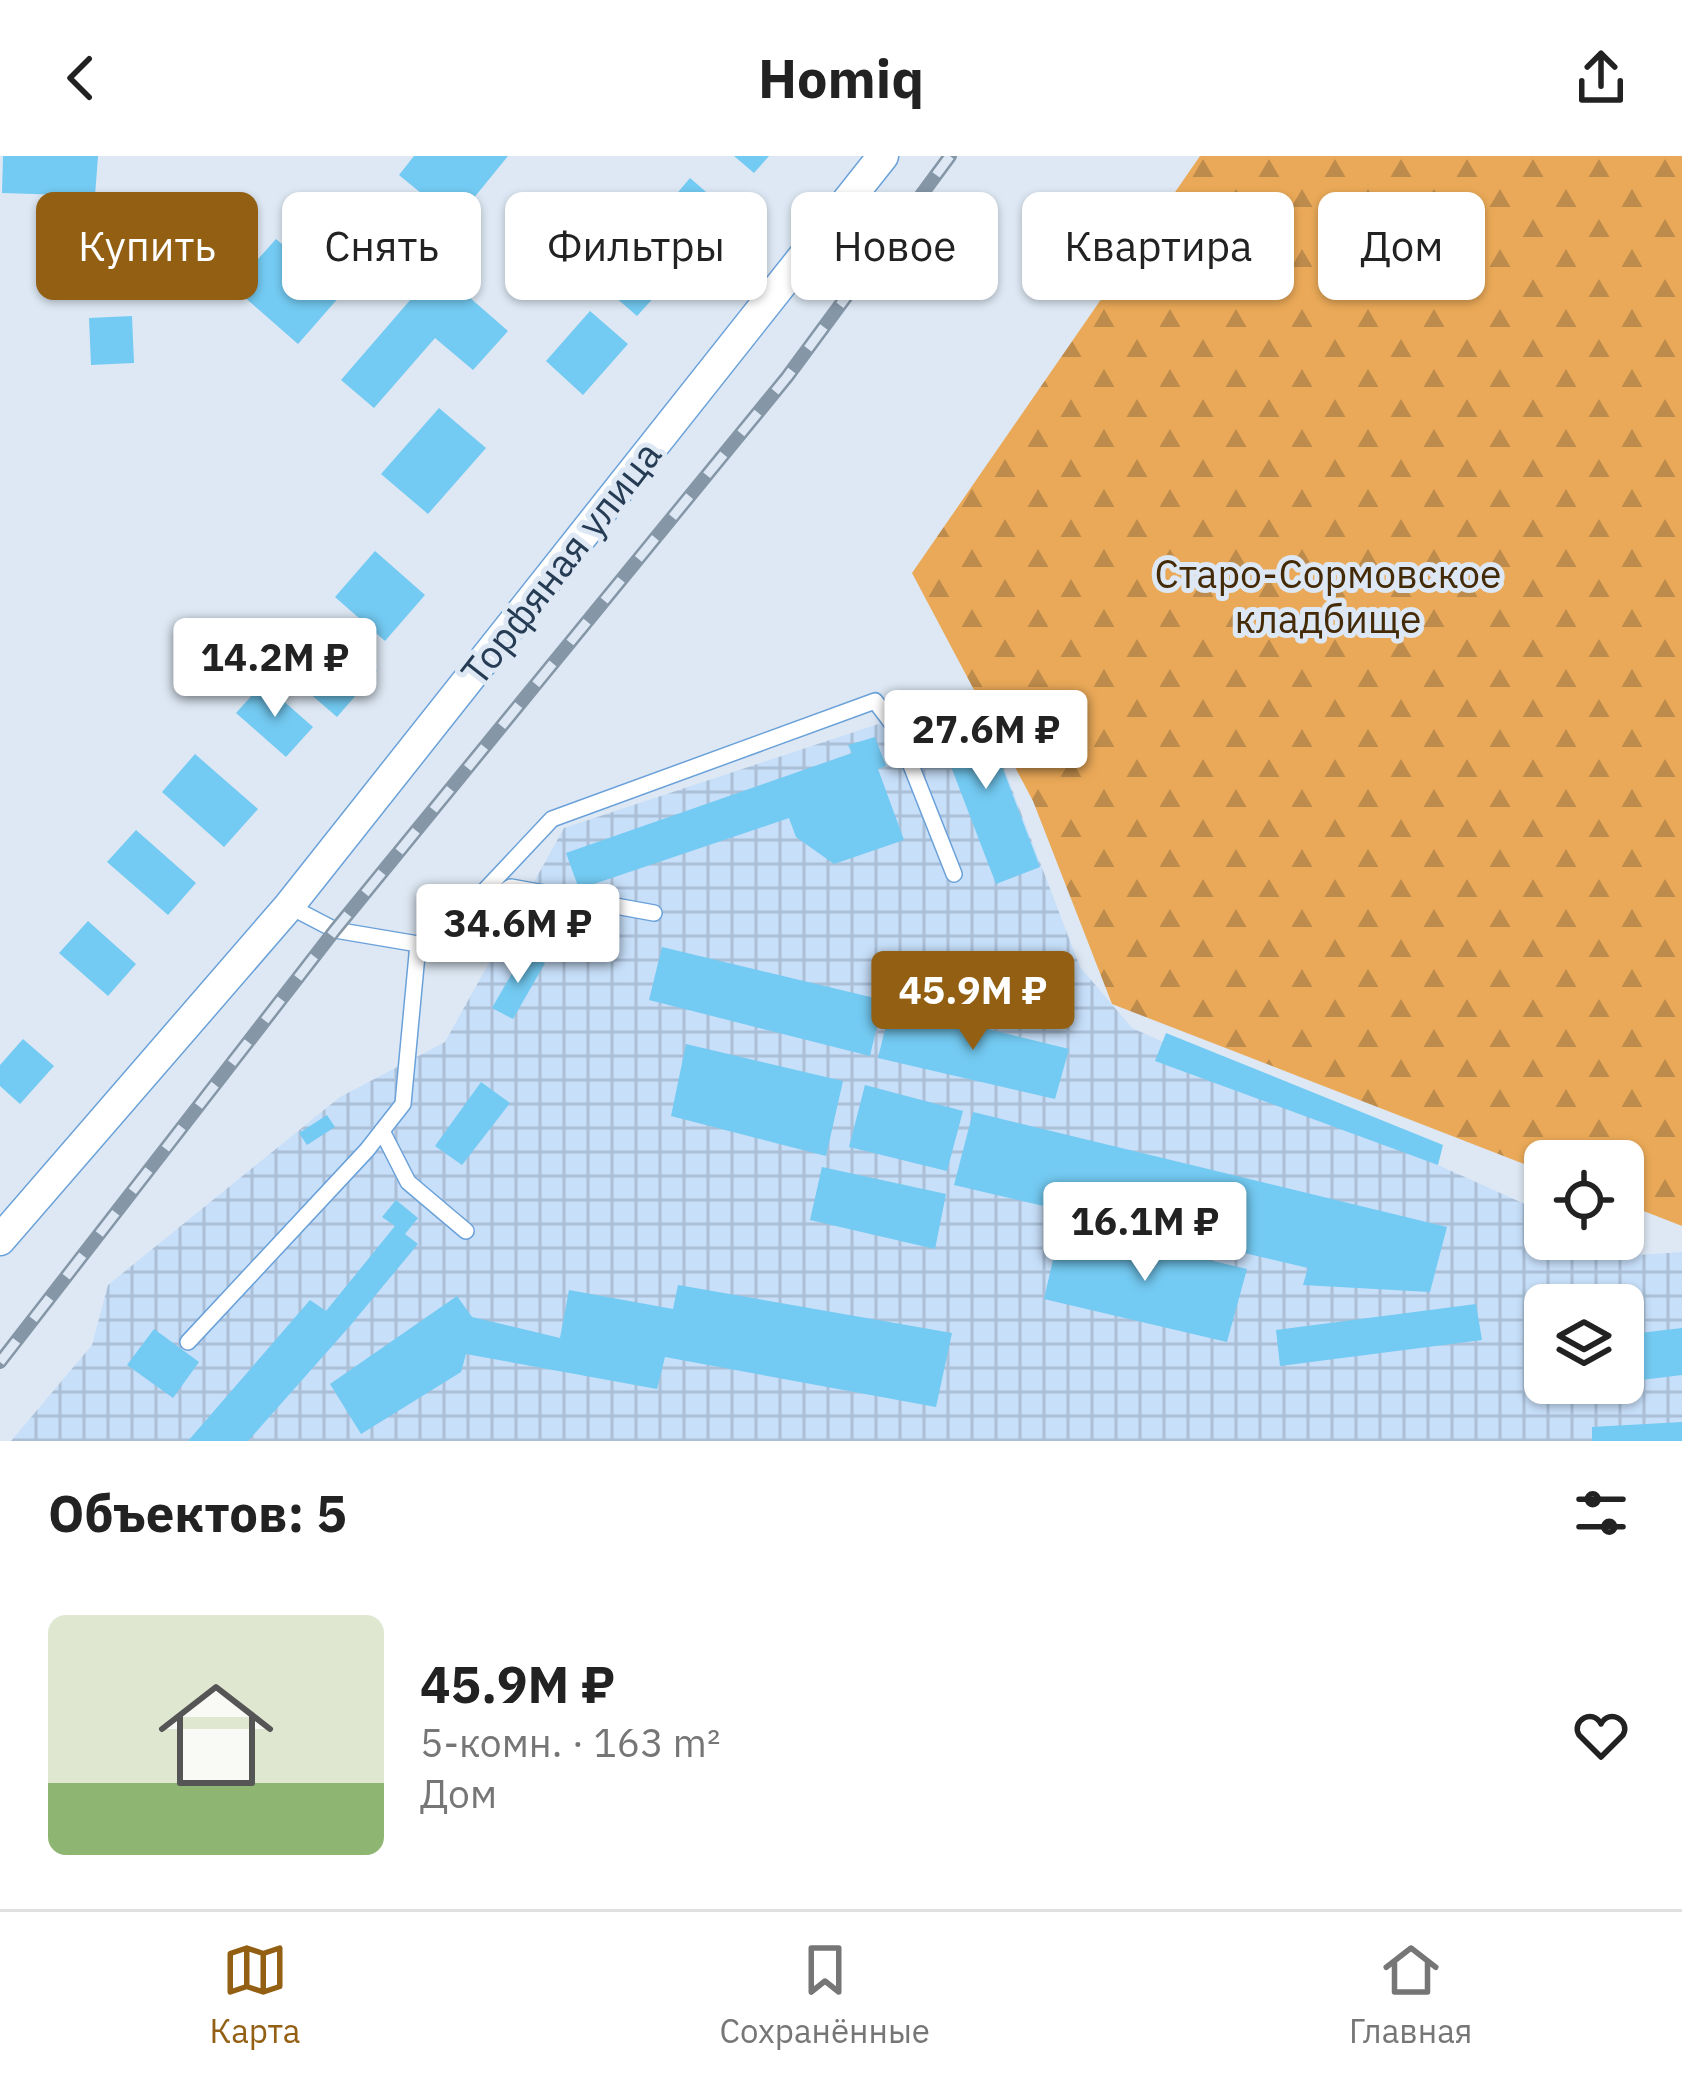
<!DOCTYPE html>
<html lang="ru">
<head>
<meta charset="utf-8">
<style>
  :root { --surface:#fff; --page:#f2f2f2; --text:#222; --muted:#767676; --line:#e0e0e0; --accent:#935f12 }
  body { margin:0; font-family:"IBM Plex Sans",sans-serif; background:var(--page); color:var(--text); height:100vh; display:flex; flex-direction:column; font-size:45px; white-space:nowrap }
  * { box-sizing:border-box; margin:0 }
  p { font-size:39px; color:var(--muted) }
  .icon { flex:none; width:66px; height:66px; fill:none; stroke:currentColor; stroke-width:2; stroke-linecap:round; stroke-linejoin:round }
  .map { position:relative; height:1285px; overflow:hidden }
  .details { display:flex; flex-direction:column; background:var(--surface); flex:1 }
  .details>* { flex:none }
  .guide { position:absolute; left:36px; top:36px; width:1611px; height:108px; display:flex; gap:24px }
  .buttons { position:absolute; left:1524px; top:984px; display:grid; gap:24px }
  .buttons a { display:grid; place-items:center; width:120px; height:120px; border-radius:18px; background:var(--surface); box-shadow:0 3px 9px #0004; font-size:60px }
  .price { position:absolute; translate:-50% -102px; padding:0 27px; border-radius:12px; background:#fff; color:#222; font-size:39px; line-height:78px; filter:drop-shadow(0 3px 6px #0008) }
  .price::after { content:''; position:absolute; left:50%; top:72px; width:36px; height:27px; margin-left:-18px; background:inherit; clip-path:polygon(0 0,100% 0,50% 100%) }
  .price.selected { background:var(--accent); color:#fff }
  ul { padding:0; list-style:none }
  li { display:flex; align-items:center; gap:36px; height:300px; padding:0 48px }
  li+li { border-top:3px solid var(--line) }
  li span { display:grid; place-items:center; flex:none; width:336px; height:240px; border-radius:18px; color:#555 }
  li>.icon { margin-inline-start:auto }
  span .icon { width:144px; height:144px; fill:#fffc; stroke-width:1 }
  li b { font-size:51px }
  h2 { display:flex; justify-content:space-between; align-items:center; height:144px; padding:0 48px; font-size:51px }
  .pill { padding:0 42px; border-radius:18px; background:var(--surface); box-shadow:0 3px 9px #0004; font-size:42px; line-height:108px }
  .pill.selected { background:var(--accent); color:#fff }
  header { display:flex; justify-content:space-between; align-items:center; height:156px; padding:0 48px; background:var(--surface); font-size:54px; font-weight:700 }
  .menu { display:flex; justify-content:space-around; align-items:center; height:168px; border-top:3px solid var(--line); background:var(--surface); font-size:33px; color:var(--muted) }
  .menu a { display:grid; justify-items:center; gap:6px }
  .menu .selected { color:var(--accent) }
  .map>svg:first-child { display:block }
  .industrial { fill:url(#industrial-grid); fill-rule:evenodd }
  .forest { fill:url(#forest-firs) }
  .building { fill:#73caf2 }
  .lines { fill:none; stroke-linecap:round; stroke-linejoin:round }
  .lane-casing { stroke:#6aa1d9; stroke-width:18 }
  .street-casing { stroke:#6aa1d9; stroke-width:33 }
  .lane { stroke:#fff; stroke-width:15 }
  .street { stroke:#fff; stroke-width:30 }
  .rail-casing { stroke:#8596a7; stroke-width:14 }
  .rail { stroke:#dde8f4; stroke-width:9; stroke-dasharray:27; stroke-linecap:butt }
  .labels { text-anchor:middle; stroke-width:10; stroke-linejoin:round; paint-order:stroke }
  .street-label { font-size:39px; fill:#253c54; stroke:#dde8f4 }
  .park-label { font-size:39px; fill:#442a06; stroke:#dde8f4 }
</style>
</head>
<body>
<header><svg class="icon" aria-label="back" viewBox="0 0 24 24"><path d="M15 5l-7 7 7 7"/></svg>Homiq<svg class="icon" aria-label="share" viewBox="0 0 24 24"><path d="M12 15V3M7 8l5-5 5 5M5 13v7h14v-7"/></svg></header>
<div class="map">
<svg width="1682" height="1285" viewBox="0 0 1682 1285">
  <defs>
    <pattern id="industrial-grid" width="8" height="8" patternUnits="userSpaceOnUse" patternTransform="scale(3)"><rect width="8" height="8" fill="#c7dff9"/><path d="M0 4h8M4 0v8" fill="none" stroke="#abc0d7"/></pattern>
    <pattern id="forest-firs" width="22" height="20" patternUnits="userSpaceOnUse" patternTransform="scale(3)"><rect width="22" height="20" fill="#eaa958"/><path d="M5 1l3.5 6h-7zM16 11l3.5 6h-7z" fill="#bd8b4b"/></pattern>
  </defs>
  <rect width="100%" height="100%" fill="#dde8f4"/>
  <!-- industrial -->
  <path class="industrial" d="M975 536 1080 811 1132 872 1545 1057V1083H1602L1639 1099 1682 1096V1285H11L92 1189 108 1129 340 941 445 886 564 672ZM1545 1149H1623V1227H1545Z"/>
  <!-- forest -->
  <path class="forest" d="M1200 0H1682V1070L1623 1047V1005H1545V1016L1112 848 1033 645 912 417Z"/>
  <!-- building -->
  <g class="building">
    <path d="M3 0H98L95 40 2 37Z"/>
    <path d="M414 0H508L455 65 399 19Z"/>
    <path d="M734 0H769L754 17Z"/>
    <path d="M690 22 728 55 699 88 662 55Z"/>
    <path d="M276 83 341 139 298 188 233 131Z"/>
    <path d="M648 87 679 114 637 160 607 134Z"/>
    <path d="M437 113 508 175 473 214 435 182 374 252 341 224Z"/>
    <path d="M590 155 628 188 583 239 546 205Z"/>
    <path d="M132 160 134 207 91 209 89 162Z"/>
    <path d="M439 252 486 292 428 358 381 318Z"/>
    <path d="M375 395 425 439 385 485 335 441Z"/>
    <path d="M333 477 377 515 337 561 293 523Z"/>
    <path d="M263 527 313 571 286 601 236 557Z"/>
    <path d="M977 544 1040 711 996 728 932 561Z"/>
    <path d="M875 581 886 610 878 613 904 684 834 708 796 681 789 662 579 733 566 697 852 597 848 589Z"/>
    <path d="M195 598 258 653 224 691 162 636Z"/>
    <path d="M136 674 196 727 168 759 107 706Z"/>
    <path d="M88 765 136 808 108 840 59 797Z"/>
    <path d="M662 791 883 844 870 900 649 844Z"/>
    <path d="M523 798 545 807 513 863 492 852Z"/>
    <path d="M891 849 1069 893 1055 943 878 902Z"/>
    <path d="M1166 877 1443 989 1438 1009 1155 905Z"/>
    <path d="M23 883 54 910 20 948 0 930V909Z"/>
    <path d="M686 888 843 925 826 1000 671 960Z"/>
    <path d="M481 926 510 947 462 1009 435 990Z"/>
    <path d="M865 929 963 955 947 1015 849 991Z"/>
    <path d="M973 956 1447 1071 1430 1136 1303 1129 1308 1112 954 1029Z"/>
    <path d="M327 959 335 971 307 989 299 977Z"/>
    <path d="M822 1011 946 1038 935 1093 810 1064Z"/>
    <path d="M396 1044 418 1062 405 1078 418 1088 349 1171 248 1285H188L310 1144 326 1155 395 1070 382 1061Z"/>
    <path d="M1061 1069 1247 1113 1227 1186 1044 1143Z"/>
    <path d="M678 1129 952 1177 936 1251 665 1201 657 1233 466 1198 461 1216 361 1278 330 1228 457 1140 472 1161 560 1182 569 1134 673 1153Z"/>
    <path d="M1476 1148 1482 1184 1280 1210 1276 1174Z"/>
    <path d="M1682 1172V1219L1625 1226 1623 1179Z"/>
    <path d="M154 1173 199 1206 173 1242 127 1209Z"/>
    <path d="M1682 1266V1285H1592V1271Z"/>
  </g>
  <g class="lines">
    <defs>
      <g id="lane">
        <path d="M289 750 335 774 418 788 511 731 654 757"/>
        <path d="M457 764 552 663 875 545 897 574 954 718"/>
        <path d="M382 975 408 1026 466 1075"/>
        <path d="M188 1186 367 994 403 948 418 788"/>
      </g>
      <path id="street" d="M0 1084 289 750 883 0"/>
    </defs>
    <!-- lane casing -->
    <use href="#lane" class="lane-casing"/>
    <!-- street casing -->
    <use href="#street" class="street-casing"/>
    <!-- lane -->
    <use href="#lane" class="lane"/>
    <!-- street -->
    <use href="#street" class="street"/>
    <defs>
      <path id="rail" d="M0 1206 335 774 787 221 950 0"/>
    </defs>
    <!-- rail casing -->
    <use href="#rail" class="rail-casing"/>
    <!-- rail -->
    <use href="#rail" class="rail"/>
  </g>
  <g class="labels">
    <!-- street labels -->
    <g class="street-label">
      <text transform="translate(561 407) rotate(-52)" y="14">Торфяная улица</text>
    </g>
    <!-- park labels -->
    <g class="park-label">
      <text x="1328" y="432">Старо-Сормовское<tspan x="1328" dy="45">кладбище</tspan></text>
    </g>
  </g>
</svg>
<div class="buttons">
<a><svg class="icon" aria-label="locate" viewBox="0 0 24 24"><circle cx="12" cy="12" r="6"/><path d="M12 2v4M12 18v4M2 12h4M18 12h4"/></svg></a>
<a><svg class="icon" aria-label="layers" viewBox="0 0 24 24"><path d="M12 4l9 5-9 5-9-5zM3 14l9 5 9-5"/></svg></a>
</div>
<b class="price" style="left:275px;top:564px">14.2M ₽</b>
<b class="price" style="left:986px;top:636px">27.6M ₽</b>
<b class="price" style="left:518px;top:830px">34.6M ₽</b>
<b class="price selected" style="left:973px;top:897px">45.9M ₽</b>
<b class="price" style="left:1145px;top:1128px">16.1M ₽</b>
<div class="guide">
<a class="pill selected">Купить</a>
<a class="pill">Снять</a>
<a class="pill">Фильтры</a>
<a class="pill">Новое</a>
<a class="pill">Квартира</a>
<a class="pill">Дом</a>
</div>
</div>
<section class="details">
<h2>Объектов: 5<svg class="icon" aria-label="filters" viewBox="0 0 24 24"><path d="M4 7h16M4 17h16"/><circle cx="9" cy="7" r="2"/><circle cx="15" cy="17" r="2"/></svg></h2>
<ul>
<li><span style="background:linear-gradient(#dfe7d0 70%,#8fb573 0)"><svg class="icon" aria-label="home" viewBox="0 0 24 24"><path d="M3 11l9-7 9 7M6 9v11h12V9"/></svg></span><div><b>45.9M ₽</b><p>5-комн. · 163 m²</p><p>Дом</p></div><svg class="icon" aria-label="heart" viewBox="0 0 24 24"><path d="M12 20l-8-8c-3-5 5-10 8-4 3-6 11-1 8 4z"/></svg></li>
</ul>
</section>
<nav class="menu">
<a class="selected"><svg class="icon" aria-label="map" viewBox="0 0 24 24"><path d="M3 6l6-2 6 2 6-2v14l-6 2-6-2-6 2zM9 4v14M15 6v14"/></svg>Карта</a>
<a><svg class="icon" aria-label="saved" viewBox="0 0 24 24"><path d="M7 4h10v16l-5-4-5 4z"/></svg>Сохранённые</a>
<a><svg class="icon" aria-label="home" viewBox="0 0 24 24"><path d="M3 11l9-7 9 7M6 9v11h12V9"/></svg>Главная</a>
</nav>
</body>
</html>
